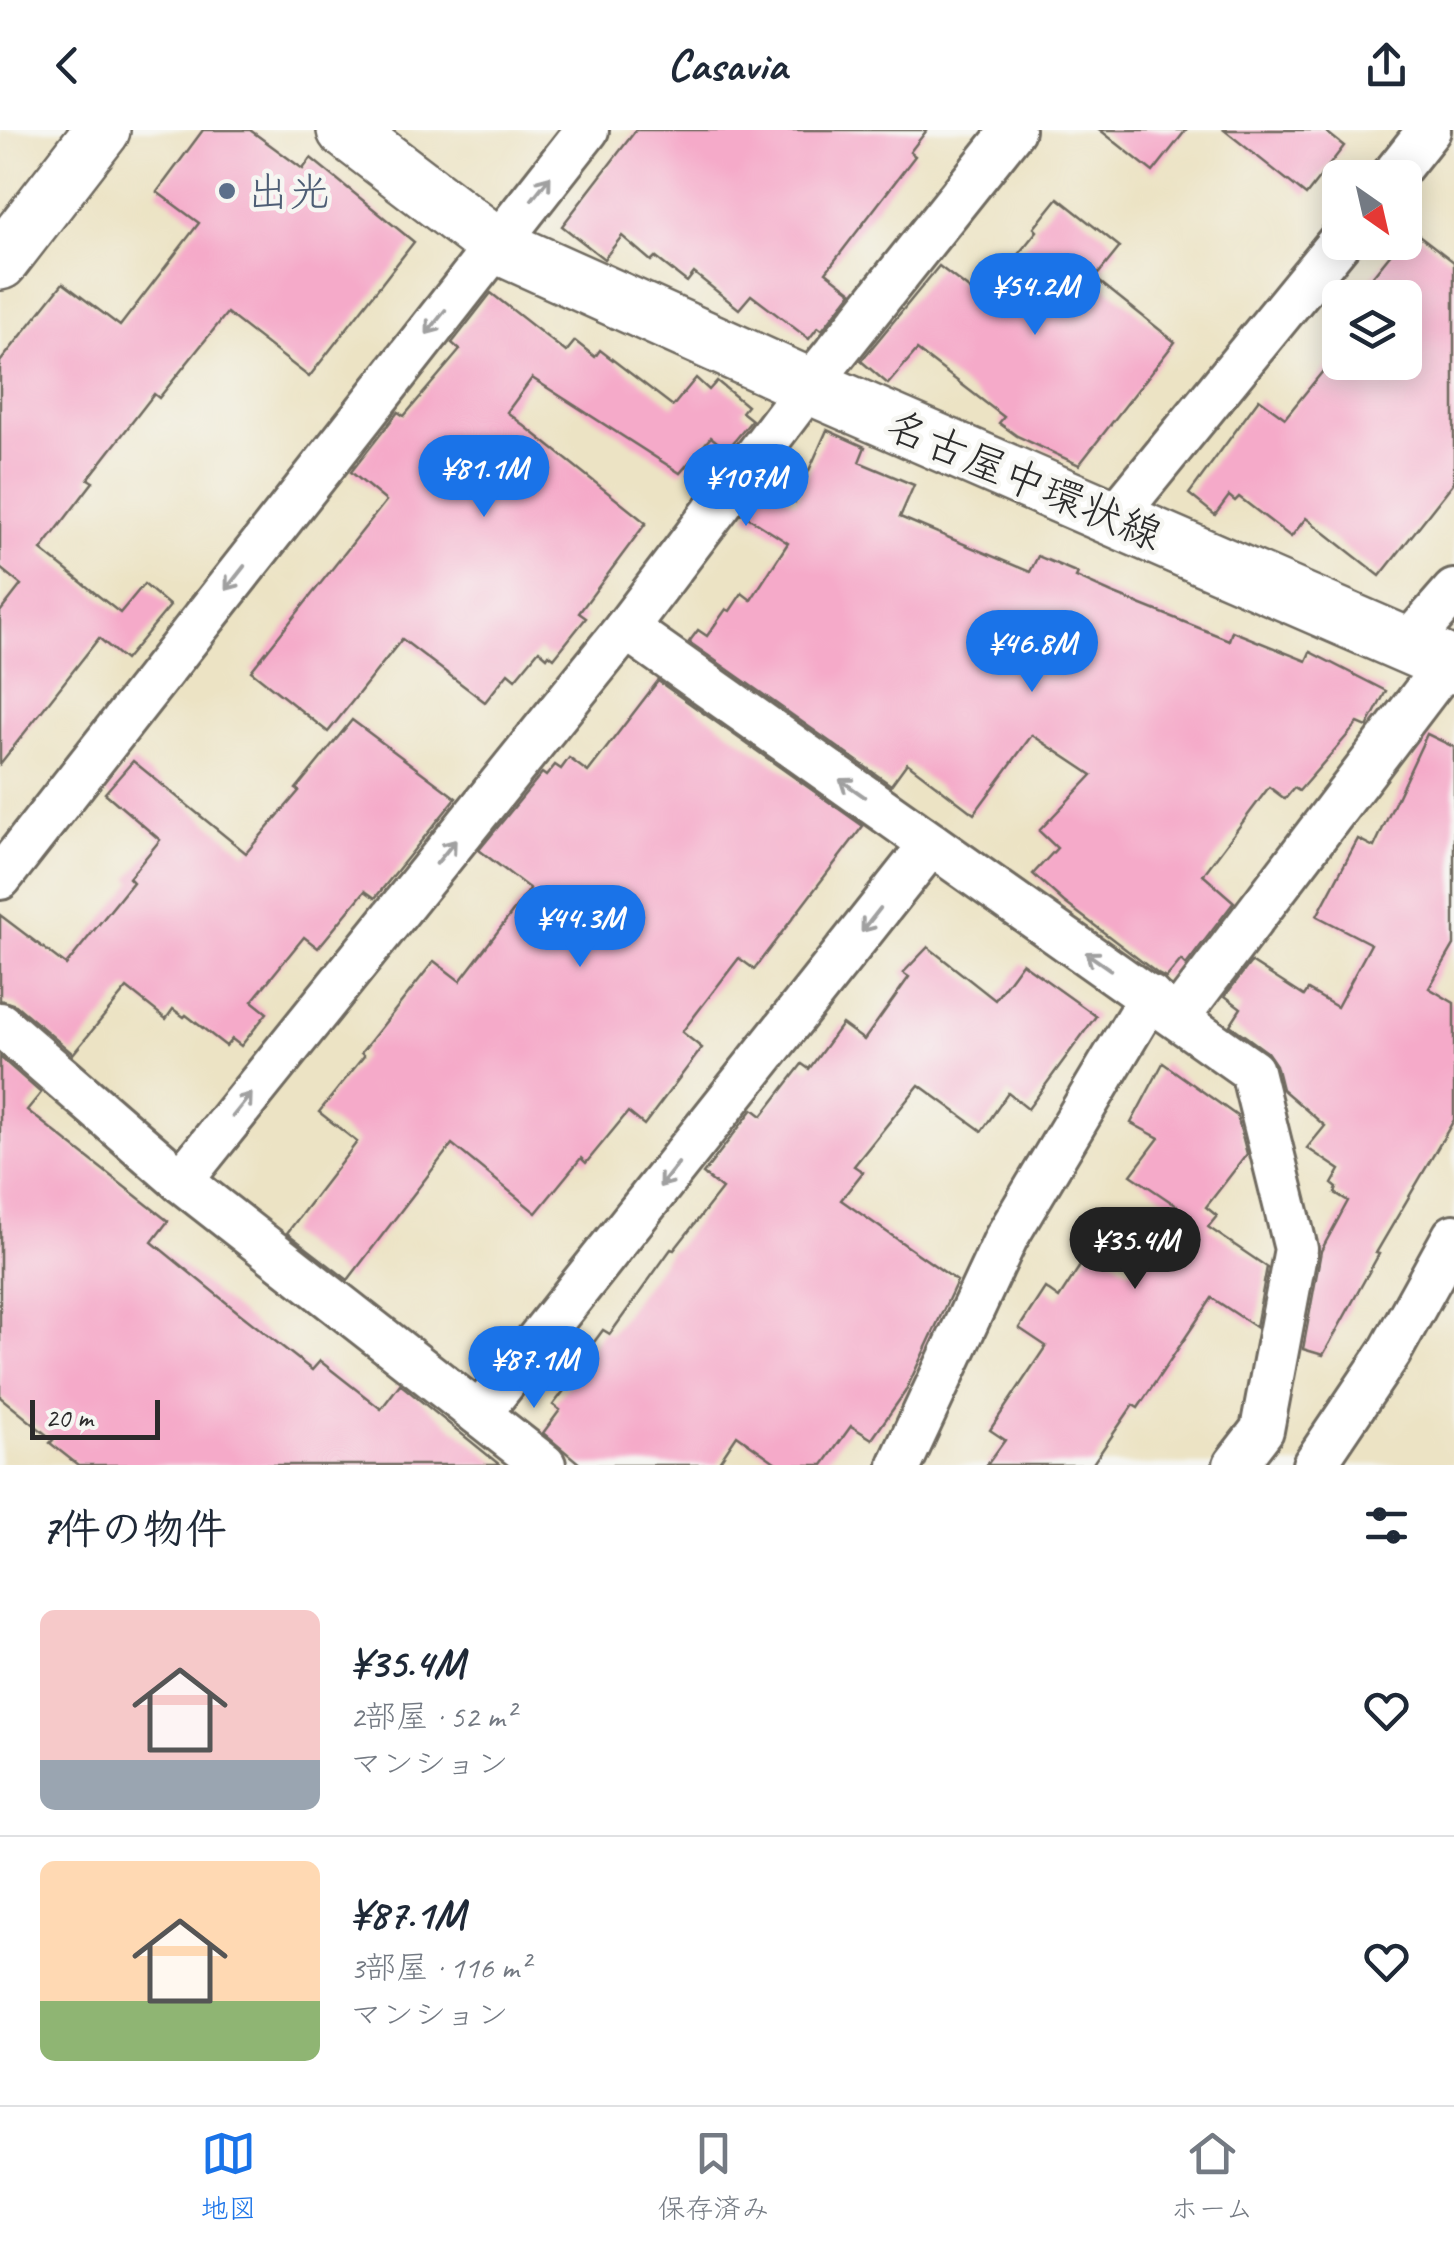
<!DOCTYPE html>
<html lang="ja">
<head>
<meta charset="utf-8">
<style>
  :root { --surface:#fff; --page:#f6f6f7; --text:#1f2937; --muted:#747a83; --line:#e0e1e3; --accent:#1a73e8 }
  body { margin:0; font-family:Caveat,"Klee One",sans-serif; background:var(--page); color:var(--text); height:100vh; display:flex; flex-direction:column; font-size:38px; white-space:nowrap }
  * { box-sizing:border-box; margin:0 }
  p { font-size:32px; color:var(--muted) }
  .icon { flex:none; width:55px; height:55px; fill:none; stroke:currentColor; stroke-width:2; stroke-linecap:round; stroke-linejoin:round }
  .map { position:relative; height:1335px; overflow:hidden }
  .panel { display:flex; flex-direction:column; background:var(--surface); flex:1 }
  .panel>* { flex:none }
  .needle { width:65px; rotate:146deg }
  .tools { position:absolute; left:1322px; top:30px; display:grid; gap:20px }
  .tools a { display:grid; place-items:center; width:100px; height:100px; border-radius:15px; background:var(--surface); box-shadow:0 5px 25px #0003; font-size:50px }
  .scale { position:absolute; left:30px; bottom:25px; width:130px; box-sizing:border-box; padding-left:10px; border:5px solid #2b2b2b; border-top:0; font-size:28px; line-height:35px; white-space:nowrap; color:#2b2b2b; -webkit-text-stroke:8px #f6f6f2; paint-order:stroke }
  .price { position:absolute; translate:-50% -85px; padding:0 22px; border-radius:35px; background:var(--accent); color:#fff; font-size:32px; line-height:65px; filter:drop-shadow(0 2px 5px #0008) }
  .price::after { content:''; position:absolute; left:50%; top:60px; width:30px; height:22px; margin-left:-15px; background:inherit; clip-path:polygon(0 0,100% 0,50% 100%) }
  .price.current { background:#222; color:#fff }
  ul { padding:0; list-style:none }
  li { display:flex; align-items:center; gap:30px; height:250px; padding:0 40px }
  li+li { border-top:2px solid var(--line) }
  li span { display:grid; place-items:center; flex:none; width:280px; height:200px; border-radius:15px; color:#555 }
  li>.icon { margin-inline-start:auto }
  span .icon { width:120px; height:120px; fill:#fffc; stroke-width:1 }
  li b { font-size:42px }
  h2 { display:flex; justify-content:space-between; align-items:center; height:120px; padding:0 40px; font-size:42px }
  header { display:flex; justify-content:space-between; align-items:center; height:130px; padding:0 40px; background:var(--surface); font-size:45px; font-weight:600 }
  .dock { display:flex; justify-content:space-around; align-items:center; height:140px; border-top:2px solid var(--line); background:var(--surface); font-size:28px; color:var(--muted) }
  .dock a { display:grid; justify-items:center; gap:5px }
  .dock .current { color:var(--accent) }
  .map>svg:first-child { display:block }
  .building { fill:#f5aac9 }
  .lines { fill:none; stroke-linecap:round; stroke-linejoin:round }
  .minor-casing { stroke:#6f6b61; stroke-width:48 }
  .tertiary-casing { stroke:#6f6b61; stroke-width:60 }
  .primary-casing { stroke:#6f6b61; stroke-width:60 }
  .minor { stroke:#fff; stroke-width:42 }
  .tertiary { stroke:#fff; stroke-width:55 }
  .primary { stroke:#fff; stroke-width:55 }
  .oneway { stroke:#a0a0a0 }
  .service-dot { fill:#5c6f8a; stroke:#f6f6f2; stroke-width:4 }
  .labels { text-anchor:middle; stroke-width:9; stroke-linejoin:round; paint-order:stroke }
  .service-label { font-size:42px; fill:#4e5e75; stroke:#f6f6f2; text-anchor:start }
  .street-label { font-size:42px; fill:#2b2b2b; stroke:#f6f6f2 }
</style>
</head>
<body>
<header><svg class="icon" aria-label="back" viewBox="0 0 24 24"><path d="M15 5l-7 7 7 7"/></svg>Casavia<svg class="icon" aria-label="share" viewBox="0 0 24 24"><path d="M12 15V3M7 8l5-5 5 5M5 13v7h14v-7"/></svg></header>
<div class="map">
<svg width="1454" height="1335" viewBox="0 0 1454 1335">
  <rect width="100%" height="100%" fill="#f6f6f2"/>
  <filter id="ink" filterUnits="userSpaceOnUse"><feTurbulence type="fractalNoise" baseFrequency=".01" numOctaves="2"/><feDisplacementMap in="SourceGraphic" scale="20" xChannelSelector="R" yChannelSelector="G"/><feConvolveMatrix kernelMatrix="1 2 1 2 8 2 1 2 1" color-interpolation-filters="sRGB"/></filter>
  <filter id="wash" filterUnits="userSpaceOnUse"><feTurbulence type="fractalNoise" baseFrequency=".0048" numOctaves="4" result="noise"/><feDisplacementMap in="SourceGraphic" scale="40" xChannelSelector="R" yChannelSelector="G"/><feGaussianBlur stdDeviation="2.25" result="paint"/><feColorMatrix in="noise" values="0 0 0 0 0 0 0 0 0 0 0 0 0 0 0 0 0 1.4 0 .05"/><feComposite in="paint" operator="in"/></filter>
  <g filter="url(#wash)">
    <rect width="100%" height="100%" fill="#ece3c4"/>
    <g id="blocks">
      <!-- building -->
      <g class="building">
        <path d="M203 0H250L303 39 311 28 414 112 309 247 227 183 159 268 154 264 88 349 93 352 41 420 120 483 144 454 170 476 125 530 99 508 0 634V482L21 455 0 438V232L63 153 120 196 199 93 157 62Z"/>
        <path d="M636 0H927L910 22 915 26 826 142 852 162 822 200 818 197 809 209 751 165 739 179 694 143 687 152 655 127 651 131 622 106 604 129 562 96Z"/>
        <path d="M1100 0H1186L1153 42Z"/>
        <path d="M1224 0H1324L1344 16 1306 65Z"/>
        <path d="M1058 68 1120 117 1095 148 1175 212 1079 335 1017 306 999 293 1004 287 917 220 888 254 861 231 939 136 982 169 1037 101 1034 98Z"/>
        <path d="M1411 99 1454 132V352L1380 446 1306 388 1291 407 1239 367 1235 371 1229 366 1215 385 1189 364 1259 269 1285 288 1340 220V232H1405V168H1355L1400 112H1405V106Z"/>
        <path d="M491 163 566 222 575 211 595 227 600 220 673 276 696 248 709 260 717 251 747 276 742 282 752 290 727 320 711 307 680 343 532 248 507 282 646 393 579 483 586 488 554 528 549 524 547 527 539 520 515 549 508 543 485 572 402 509 328 602 251 541 386 371 351 342 398 282 404 286 460 220 452 213Z"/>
        <path d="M827 300 865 317 859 332 914 355 900 387 1030 442 1038 426 1078 443 1076 447 1112 463 1229 510 1232 501 1306 531 1310 522 1386 561 1367 597 1358 593 1299 661 1294 658 1285 669 1269 657 1203 745 1234 772 1186 835 1181 830 1166 848 1158 844 1064 772 1033 744 1057 718 1039 701 1092 645 1032 605 974 684 907 633 891 655 689 512 698 500 707 506 726 479 730 481 742 463 751 470 788 413 746 386 767 354 795 372Z"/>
        <path d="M658 551 863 696 754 839 739 828 682 902 702 918 644 995 628 982 586 1033 581 1028 536 1083 452 1014 348 1150 287 1103 357 1012 319 982 364 926 361 923 434 831 460 851 530 759 479 720 542 643 546 646 555 635 561 639 569 628 588 642Z"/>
        <path d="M352 590 456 668 375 768 365 761 318 818 304 807 252 871 267 883 241 916 232 909 226 916 186 885 184 887 173 879 166 889 127 858 73 924 16 875 0 870V785L66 835 133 752 129 748 160 710 105 663 133 631 246 723 299 661 296 659Z"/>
        <path d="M1427 604 1454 617V815L1429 858 1454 873V990L1376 1123 1379 1124 1323 1225 1303 1219 1321 1121 1348 1071 1335 1063 1337 1058 1332 1054 1340 1040 1307 1018 1325 996 1282 959 1276 935 1267 922 1230 895 1241 878 1225 866 1251 832 1304 866 1308 860 1337 877 1371 814 1317 786 1358 709 1374 717Z"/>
        <path d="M928 817 995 870 1022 833 1096 886 1028 979 1008 963 982 1001 919 955 854 1036 863 1042 841 1070 957 1151 905 1262 872 1309 851 1296 823 1335H779L737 1305 717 1335H581L543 1303 560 1280 553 1275 573 1249 569 1246 603 1200 610 1204 671 1119 674 1120 722 1059 703 1044 753 979 762 986 802 934 809 939 842 894 864 910 909 847 903 843Z"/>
        <path d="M0 927 41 963 27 980 168 1091 152 1112 238 1182 312 1240 320 1231 381 1279 400 1254 500 1335H78L50 1313 53 1310 0 1267Z"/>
        <path d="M1163 933 1237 986 1247 1024 1206 1077 1217 1086 1208 1097 1267 1137 1256 1197 1212 1168 1138 1278 1133 1275 1092 1335H987L1005 1310 990 1300 1046 1216 1019 1198 1045 1158 1059 1168 1093 1116 1130 1140 1177 1076 1131 1045 1159 1008 1131 993Z"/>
      </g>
    </g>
  </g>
  <g filter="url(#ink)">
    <use href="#blocks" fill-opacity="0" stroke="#6f6b61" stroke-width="2.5"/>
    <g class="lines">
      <defs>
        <g id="minor">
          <path d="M1391 48 1429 0"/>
          <path d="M1114 388 1340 111"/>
          <path d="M626 498 1252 941 1296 1119 1262 1300 1235 1335"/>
          <path d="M1406 516 1454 461"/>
          <path d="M0 748 587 0"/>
          <path d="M1178 887 1447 533"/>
          <path d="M0 894 181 1051 544 1335"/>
          <path d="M181 1051 626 498 809 256 1013 0"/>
          <path d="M479 1284 931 714"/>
          <path d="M900 1335 1006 1108 1150 867"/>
          <path d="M1314 1335 1390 1222 1454 1106"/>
        </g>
        <path id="tertiary" d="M0 132 102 0"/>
        <path id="primary" d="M345 0 496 115 809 256 1454 536"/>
      </defs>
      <!-- minor casing -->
      <use href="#minor" class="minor-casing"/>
      <!-- tertiary casing -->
      <use href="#tertiary" class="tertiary-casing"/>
      <!-- primary casing -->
      <use href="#primary" class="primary-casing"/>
      <!-- minor -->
      <use href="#minor" class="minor"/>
      <!-- tertiary -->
      <use href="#tertiary" class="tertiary"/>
      <!-- primary -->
      <use href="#primary" class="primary"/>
    </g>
    <!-- one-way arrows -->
    <defs><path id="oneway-shaft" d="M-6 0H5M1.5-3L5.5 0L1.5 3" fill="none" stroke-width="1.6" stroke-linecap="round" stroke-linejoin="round" transform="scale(2.5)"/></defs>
    <g class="oneway">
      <use href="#oneway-shaft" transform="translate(541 58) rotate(-52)"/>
      <use href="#oneway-shaft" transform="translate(436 192) rotate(128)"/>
      <use href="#oneway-shaft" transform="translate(235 448) rotate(128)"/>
      <use href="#oneway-shaft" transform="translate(852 658) rotate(-145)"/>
      <use href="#oneway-shaft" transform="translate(446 722) rotate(-51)"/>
      <use href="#oneway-shaft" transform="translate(871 790) rotate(128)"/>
      <use href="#oneway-shaft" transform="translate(1098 831) rotate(-145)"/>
      <use href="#oneway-shaft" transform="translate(242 975) rotate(-51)"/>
      <use href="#oneway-shaft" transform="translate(669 1045) rotate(128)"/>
    </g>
  </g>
  <!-- markers -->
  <circle class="service-dot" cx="227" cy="61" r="10"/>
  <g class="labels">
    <!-- service labels -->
    <g class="service-label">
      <text x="247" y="76">出光</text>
    </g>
    <!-- street labels -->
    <g class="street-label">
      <text transform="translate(1025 349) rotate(23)" y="15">名古屋中環状線</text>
    </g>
  </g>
</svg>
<div class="tools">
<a><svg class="needle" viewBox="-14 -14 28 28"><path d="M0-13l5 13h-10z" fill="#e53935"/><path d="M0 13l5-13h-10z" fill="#747a83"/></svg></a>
<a><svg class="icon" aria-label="layers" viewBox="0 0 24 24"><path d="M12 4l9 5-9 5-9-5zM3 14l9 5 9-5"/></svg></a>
</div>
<div class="scale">20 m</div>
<b class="price" style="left:1035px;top:208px">¥54.2M</b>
<b class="price" style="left:484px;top:390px">¥81.1M</b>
<b class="price" style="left:746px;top:399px">¥107M</b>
<b class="price" style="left:1032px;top:565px">¥46.8M</b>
<b class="price" style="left:580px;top:840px">¥44.3M</b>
<b class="price current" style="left:1135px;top:1162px">¥35.4M</b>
<b class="price" style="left:534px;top:1281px">¥87.1M</b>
</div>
<section class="panel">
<h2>7件の物件<svg class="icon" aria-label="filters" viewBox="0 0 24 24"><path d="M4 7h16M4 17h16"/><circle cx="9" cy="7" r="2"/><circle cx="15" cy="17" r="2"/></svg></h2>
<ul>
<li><span style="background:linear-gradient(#f6c9c9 75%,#9aa5b1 0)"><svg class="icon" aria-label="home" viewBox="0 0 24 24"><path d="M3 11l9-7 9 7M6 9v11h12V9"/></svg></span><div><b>¥35.4M</b><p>2部屋 · 52 m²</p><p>マンション</p></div><svg class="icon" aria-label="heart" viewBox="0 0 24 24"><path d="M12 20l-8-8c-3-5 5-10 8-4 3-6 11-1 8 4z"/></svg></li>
<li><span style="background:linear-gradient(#ffd9b3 70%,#8fb573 0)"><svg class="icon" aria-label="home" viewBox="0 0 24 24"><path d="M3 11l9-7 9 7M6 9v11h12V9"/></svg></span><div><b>¥87.1M</b><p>3部屋 · 116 m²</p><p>マンション</p></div><svg class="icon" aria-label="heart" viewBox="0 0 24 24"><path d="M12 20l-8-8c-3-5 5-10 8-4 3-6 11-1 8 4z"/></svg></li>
</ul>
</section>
<nav class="dock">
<a class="current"><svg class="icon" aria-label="map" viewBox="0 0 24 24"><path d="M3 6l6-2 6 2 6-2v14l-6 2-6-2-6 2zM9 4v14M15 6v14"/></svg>地図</a>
<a><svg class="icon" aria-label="saved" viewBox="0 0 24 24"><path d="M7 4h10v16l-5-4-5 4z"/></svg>保存済み</a>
<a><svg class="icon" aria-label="home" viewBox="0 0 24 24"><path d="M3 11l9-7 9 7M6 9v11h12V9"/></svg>ホーム</a>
</nav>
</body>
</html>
